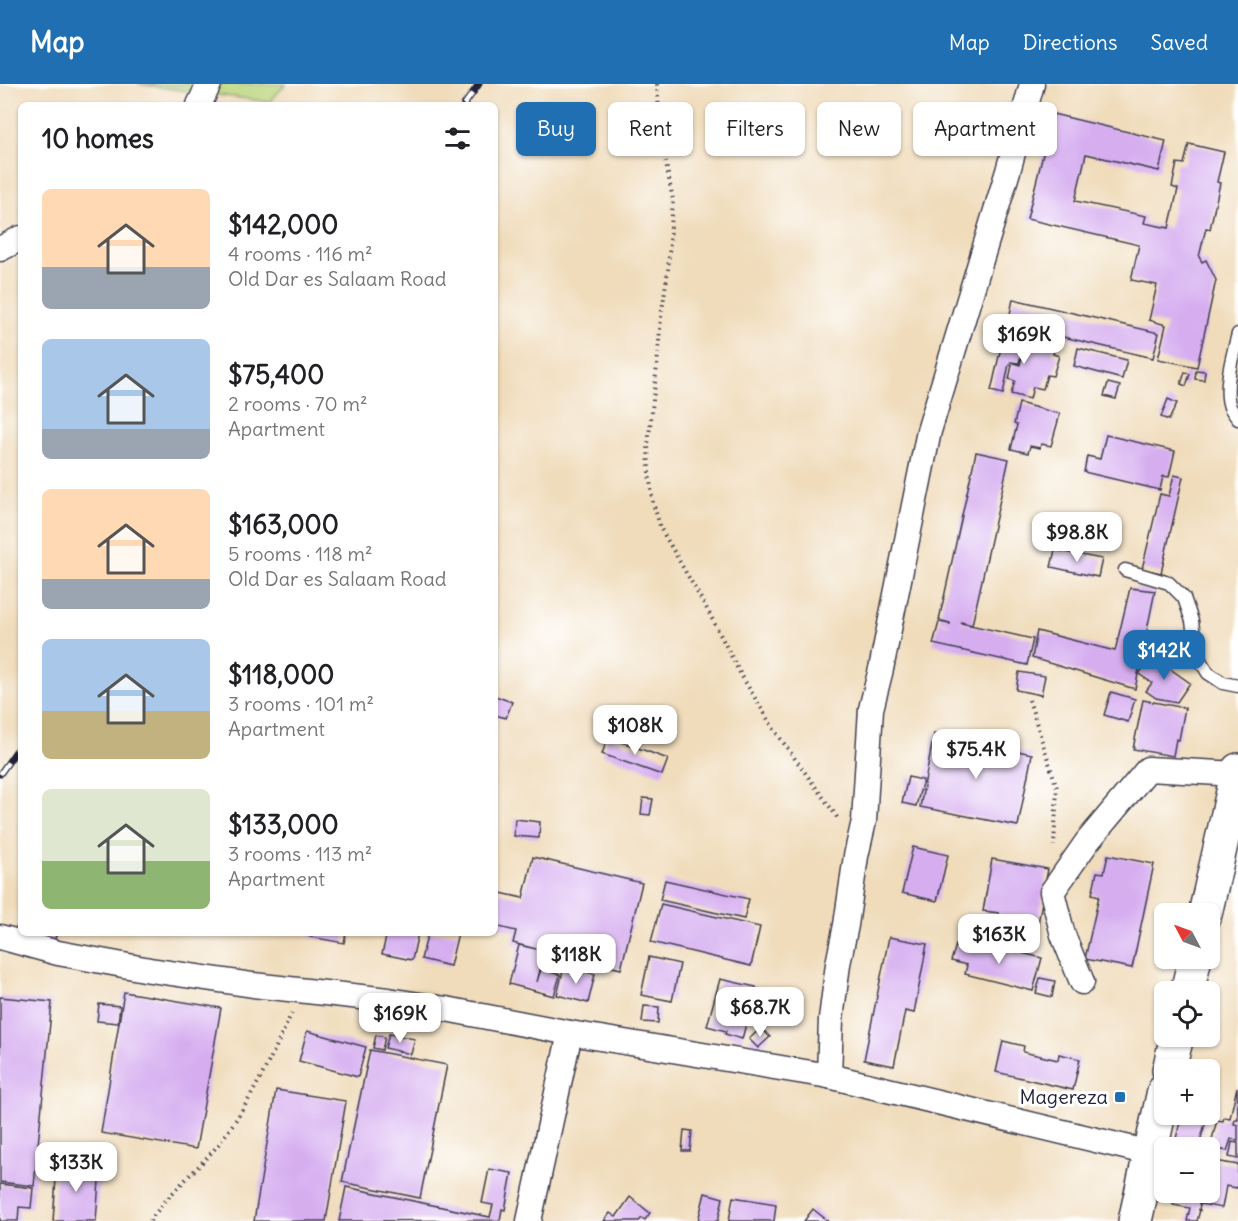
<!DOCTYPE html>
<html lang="en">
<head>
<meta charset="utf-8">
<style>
  :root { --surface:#fff; --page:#f6f6f6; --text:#202124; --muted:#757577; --accent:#1f6fb2 }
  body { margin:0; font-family:Delius,sans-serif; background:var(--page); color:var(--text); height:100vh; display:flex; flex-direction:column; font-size:22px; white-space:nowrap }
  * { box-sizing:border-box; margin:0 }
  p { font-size:20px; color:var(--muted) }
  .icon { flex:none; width:33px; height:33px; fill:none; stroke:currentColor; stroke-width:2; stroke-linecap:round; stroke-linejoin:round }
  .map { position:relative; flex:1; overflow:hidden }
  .panel { position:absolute; left:18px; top:18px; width:480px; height:834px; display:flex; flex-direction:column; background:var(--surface); border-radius:9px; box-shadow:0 2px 4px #0004 }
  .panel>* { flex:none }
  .top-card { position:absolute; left:516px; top:18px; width:570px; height:54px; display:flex; gap:12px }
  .needle { width:39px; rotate:311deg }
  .tools { position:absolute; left:1154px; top:819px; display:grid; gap:12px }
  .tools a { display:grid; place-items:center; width:66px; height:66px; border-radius:9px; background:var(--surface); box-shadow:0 2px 4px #0004; font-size:30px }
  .price { position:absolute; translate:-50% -51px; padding:0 14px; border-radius:12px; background:#fff; color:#222; font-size:20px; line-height:39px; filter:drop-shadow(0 2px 3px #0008) }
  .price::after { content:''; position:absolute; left:50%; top:36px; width:18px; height:14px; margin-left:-9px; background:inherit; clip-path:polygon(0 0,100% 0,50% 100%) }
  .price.active { background:var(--accent); color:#fff }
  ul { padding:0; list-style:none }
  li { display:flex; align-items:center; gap:18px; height:150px; padding:0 24px }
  li span { display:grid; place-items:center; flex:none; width:168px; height:120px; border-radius:9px; color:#555 }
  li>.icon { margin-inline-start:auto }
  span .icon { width:72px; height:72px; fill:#fffc; stroke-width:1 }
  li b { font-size:26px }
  h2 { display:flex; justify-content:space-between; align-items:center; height:72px; padding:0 24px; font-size:26px }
  .pill { padding:0 21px; border-radius:9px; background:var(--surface); box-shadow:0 2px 4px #0004; font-size:21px; line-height:54px }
  .pill.active { background:var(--accent); color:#fff }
  header { display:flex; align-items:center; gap:36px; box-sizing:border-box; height:84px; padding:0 30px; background:var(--accent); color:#fff }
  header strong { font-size:28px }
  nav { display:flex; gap:33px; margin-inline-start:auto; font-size:21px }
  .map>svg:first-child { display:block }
  .green { fill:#b9d479; stroke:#6e7b5a; stroke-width:1.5 }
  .building { fill:#d6aef0 }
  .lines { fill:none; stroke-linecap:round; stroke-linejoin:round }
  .service-casing { stroke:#413e4e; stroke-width:15 }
  .minor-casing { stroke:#413e4e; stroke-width:27 }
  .secondary-casing { stroke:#413e4e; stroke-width:36 }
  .path { stroke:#413e4e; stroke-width:4; stroke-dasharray:1.5 4.5; stroke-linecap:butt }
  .service { stroke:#fff; stroke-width:12 }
  .minor { stroke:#fff; stroke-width:24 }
  .secondary { stroke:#fff; stroke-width:33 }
  .rail-casing { stroke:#22223b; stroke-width:7 }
  .rail { stroke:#fff; stroke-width:4.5; stroke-dasharray:14; stroke-linecap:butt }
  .poi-dot { fill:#1f6fb2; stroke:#fff; stroke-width:2 }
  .labels { text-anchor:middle; stroke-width:6; stroke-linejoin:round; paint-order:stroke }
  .poi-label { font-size:20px; fill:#22223b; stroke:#fff; text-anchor:end }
</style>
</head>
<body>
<header>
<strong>Map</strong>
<nav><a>Map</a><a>Directions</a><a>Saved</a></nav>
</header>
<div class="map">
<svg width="1238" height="1137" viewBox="0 0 1238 1137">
  <rect width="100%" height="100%" fill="#fff"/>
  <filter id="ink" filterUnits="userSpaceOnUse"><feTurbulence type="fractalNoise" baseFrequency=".0167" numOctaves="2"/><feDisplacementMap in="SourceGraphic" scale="12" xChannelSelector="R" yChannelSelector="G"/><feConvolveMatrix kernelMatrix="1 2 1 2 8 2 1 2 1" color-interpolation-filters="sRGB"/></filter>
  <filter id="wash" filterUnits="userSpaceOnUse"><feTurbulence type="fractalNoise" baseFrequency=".008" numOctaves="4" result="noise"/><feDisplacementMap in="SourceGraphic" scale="24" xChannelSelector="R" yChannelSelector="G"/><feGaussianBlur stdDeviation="1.35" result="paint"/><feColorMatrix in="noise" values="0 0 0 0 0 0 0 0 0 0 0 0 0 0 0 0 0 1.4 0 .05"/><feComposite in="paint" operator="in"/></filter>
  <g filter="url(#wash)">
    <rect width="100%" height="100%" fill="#f0dcbb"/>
    <!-- green -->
    <path class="green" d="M138 0H286L269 18Z"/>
    <g id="blocks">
      <!-- building -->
      <g class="building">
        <path d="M1053 30 1166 57 1159 87 1086 70 1075 117 1146 132 1144 139 1169 144 1178 105 1172 103 1177 79 1184 80 1189 60 1224 68 1217 98 1220 99 1210 145 1206 144 1199 173 1202 178 1206 176 1216 196 1197 283 1158 275 1166 241 1149 236 1157 201 1131 196 1139 161 1027 135Z"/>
        <path d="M1013 215 1159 249 1153 274 1008 240Z"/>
        <path d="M1004 250 1025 255 1019 279 1010 278 1020 281 1027 254 1055 261 1053 270 1059 272 1053 292 1047 291 1043 305 1033 303 1030 315 1011 310 1015 297 1009 295 1012 281 1009 280 1003 310 991 307Z"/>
        <path d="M1078 264 1127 276 1122 295 1074 282Z"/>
        <path d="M1196 286 1205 287 1204 296 1195 295Z"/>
        <path d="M1185 288 1190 290 1186 302 1181 300Z"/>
        <path d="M1108 299 1120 302 1116 315 1104 312Z"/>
        <path d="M1168 315 1177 319 1169 336 1161 333Z"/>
        <path d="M1019 319 1060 330 1051 362 1041 360 1040 364 1030 362 1028 369 1011 365 1017 341 1014 340Z"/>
        <path d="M1106 351 1175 367 1169 393 1163 392 1160 406 1084 388 1087 372 1100 375Z"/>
        <path d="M976 368 1009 375 972 541 961 538V539L1033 555 1027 581 933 560 939 538 950 540V539L939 536Z"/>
        <path d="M1174 391 1183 393 1161 489 1142 485 1160 410 1169 412Z"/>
        <path d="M1055 466 1102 475 1098 493 1051 483Z"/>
        <path d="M1130 504 1155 507 1135 605 1032 574 1037 547 1115 567Z"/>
        <path d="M1152 572 1190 599 1177 618 1156 614 1146 607 1152 599 1139 590Z"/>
        <path d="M1019 588 1045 592 1041 611 1016 606Z"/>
        <path d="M1111 608 1135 615 1128 638 1104 631Z"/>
        <path d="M495 612 512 618 506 634 495 631Z"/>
        <path d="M1143 616 1185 624 1179 656 1176 655 1173 672 1133 665Z"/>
        <path d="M934 650 1032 670 1018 742 920 723Z"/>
        <path d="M608 653 668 675 662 691 602 670Z"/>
        <path d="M908 693 923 696 916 722 902 719Z"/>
        <path d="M643 714 653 715 650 731 641 730Z"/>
        <path d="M515 735 540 738 539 754 514 752Z"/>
        <path d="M913 763 948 771 937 817 902 809Z"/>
        <path d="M1108 771 1154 780 1132 884 1085 875 1099 812 1092 810 1097 788 1104 789Z"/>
        <path d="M533 773 642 799 621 885 545 867 537 898 541 885 560 891 554 912 509 900 519 861 536 865 513 859 516 847 495 842V811L496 808 523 814Z"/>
        <path d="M992 775 1048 785 1036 851 996 845 999 829 983 827Z"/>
        <path d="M665 796 749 815 744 835 660 816Z"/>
        <path d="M661 820 760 843 751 882 651 858Z"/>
        <path d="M27 849H58L50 862Z"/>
        <path d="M311 849H346L344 859 310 853Z"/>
        <path d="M387 849H418L412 876 382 870Z"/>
        <path d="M428 849H458L450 882 421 875Z"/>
        <path d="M889 853 927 860 914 929 905 927 894 982 864 976Z"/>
        <path d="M975 857 1042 874 1033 907 965 890 967 881 951 877 956 861 973 865Z"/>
        <path d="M649 873 680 880 672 917 641 911Z"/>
        <path d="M564 883 595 890 588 919 557 911Z"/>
        <path d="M1040 894 1055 897 1052 913 1036 909Z"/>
        <path d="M720 895 756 903 742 955 725 950 726 947 707 942Z"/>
        <path d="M124 908 221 924 196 1065 101 1049Z"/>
        <path d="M0 913 52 918 34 1102 0 1098Z"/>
        <path d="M99 920 120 922 118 939 97 937Z"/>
        <path d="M644 922 659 923 658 939 642 938Z"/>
        <path d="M761 944 770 953 758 964 749 955Z"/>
        <path d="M307 947 366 963 358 993 299 977Z"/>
        <path d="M389 950 415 955 411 970 385 964Z"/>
        <path d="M376 951 385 953 382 966 373 964Z"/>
        <path d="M1003 957 1024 962 1023 968 1058 976 1059 970 1080 975 1073 1006 996 988Z"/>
        <path d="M370 966 447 981 420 1114 342 1098Z"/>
        <path d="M1237 1003 1238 1035H1235L1234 1040 1238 1041V1056L1231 1055 1227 1067 1210 1063 1217 1036 1223 1037 1224 1033 1230 1034Z"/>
        <path d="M276 1006 346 1017 326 1137H254Z"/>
        <path d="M1182 1030H1208L1198 1064 1175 1059Z"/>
        <path d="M684 1046 692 1047 690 1067H682Z"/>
        <path d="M1232 1058 1238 1059V1075L1229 1073Z"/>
        <path d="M1209 1076 1238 1081 1237 1104 1226 1102 1222 1124 1200 1120 1201 1111 1199 1120H1200L1199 1126H1200L1197 1137H1187L1190 1124 1173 1121 1176 1108H1209Z"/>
        <path d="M57 1080 100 1083 96 1137H53Z"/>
        <path d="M489 1085 512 1089 505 1126 502 1125 500 1136 339 1137 346 1103 490 1133 493 1121 482 1119Z"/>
        <path d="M0 1100 33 1104 31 1124 19 1123 18 1137H0Z"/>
        <path d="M705 1109 723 1114 718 1137H698Z"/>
        <path d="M630 1113 650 1129 645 1136 642 1134 639 1137H604L610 1129 616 1133Z"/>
        <path d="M733 1113 776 1120 774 1137H729Z"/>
        <path d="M813 1125 828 1137H804Z"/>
      </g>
    </g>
  </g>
  <g filter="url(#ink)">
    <use href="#blocks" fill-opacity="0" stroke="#413e4e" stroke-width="1.5"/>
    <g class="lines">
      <defs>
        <g id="service">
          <path d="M1238 250C1233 269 1223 304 1230 323 1232 327 1235 331 1238 335"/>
          <path d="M1125 486 1169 499 1184 514 1192 537 1196 566 1201 578 1208 589 1223 599 1238 602"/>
        </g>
        <g id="minor">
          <path d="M199 21 209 0"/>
          <path d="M0 165 21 154"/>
          <path d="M0 853 58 869 150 886 253 901 388 916 446 925 570 949 829 992 1150 1069"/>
          <path d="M1082 898 1063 851 1052 808 1087 758 1148 685 1237 690"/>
          <path d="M829 992 831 935 838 880 846 841 856 772 864 737 871 625 881 585 929 347 1008 87 1032 0"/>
          <path d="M529 1137 570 949"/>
        </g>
        <g id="secondary">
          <path d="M1205 830 1238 686"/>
          <path d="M1187 908 1195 874"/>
          <path d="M1169 986 1177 952"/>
          <path d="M1135 1137 1164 1007"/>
        </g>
      </defs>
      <!-- service casing -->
      <use href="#service" class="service-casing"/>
      <!-- minor casing -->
      <use href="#minor" class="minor-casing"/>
      <!-- secondary casing -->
      <use href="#secondary" class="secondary-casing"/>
      <!-- path -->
      <g class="path">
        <path d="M657 0 661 54 673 116 668 186 661 233 657 282 648 360 649 389 653 419 661 445 708 527 741 591 775 647 835 730 839 737"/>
        <path d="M1029 616 1057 704 1054 762"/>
        <path d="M150 1137C169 1109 196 1087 218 1061 249 1021 271 975 292 928"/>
      </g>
      <!-- service -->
      <use href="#service" class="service"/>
      <!-- minor -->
      <use href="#minor" class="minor"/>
      <!-- secondary -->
      <use href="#secondary" class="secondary"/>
      <defs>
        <g id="rail">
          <path d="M464 21 479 0"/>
          <path d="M0 690 21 660"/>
        </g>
      </defs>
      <!-- rail casing -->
      <use href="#rail" class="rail-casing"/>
      <!-- rail -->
      <use href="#rail" class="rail"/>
    </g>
  </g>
  <!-- markers -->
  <rect class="poi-dot" x="1114" y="1007" width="12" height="12" rx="3"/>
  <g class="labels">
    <!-- poi labels -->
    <g class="poi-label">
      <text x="1108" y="1020">Magereza</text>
    </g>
  </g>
</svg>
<div class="tools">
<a><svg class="needle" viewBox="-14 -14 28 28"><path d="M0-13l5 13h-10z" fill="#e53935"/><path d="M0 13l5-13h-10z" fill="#757577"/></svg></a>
<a><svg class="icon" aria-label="locate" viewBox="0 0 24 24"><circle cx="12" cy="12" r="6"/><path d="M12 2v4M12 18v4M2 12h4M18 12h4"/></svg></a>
<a>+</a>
<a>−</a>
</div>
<b class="price" style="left:1024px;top:281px">$169K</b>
<b class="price" style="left:1077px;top:479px">$98.8K</b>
<b class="price active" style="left:1164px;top:597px">$142K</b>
<b class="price" style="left:635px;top:672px">$108K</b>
<b class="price" style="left:976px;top:696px">$75.4K</b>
<b class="price" style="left:999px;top:881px">$163K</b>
<b class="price" style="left:576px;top:901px">$118K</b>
<b class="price" style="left:760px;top:954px">$68.7K</b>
<b class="price" style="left:400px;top:960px">$169K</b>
<b class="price" style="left:76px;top:1109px">$133K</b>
<div class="top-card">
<a class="pill active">Buy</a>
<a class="pill">Rent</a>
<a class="pill">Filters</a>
<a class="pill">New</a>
<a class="pill">Apartment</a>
</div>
<section class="panel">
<h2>10 homes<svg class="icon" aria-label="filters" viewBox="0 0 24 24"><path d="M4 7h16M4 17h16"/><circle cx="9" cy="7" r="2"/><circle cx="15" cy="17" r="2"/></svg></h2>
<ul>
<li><span style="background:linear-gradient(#ffd9b3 65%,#9aa5b1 0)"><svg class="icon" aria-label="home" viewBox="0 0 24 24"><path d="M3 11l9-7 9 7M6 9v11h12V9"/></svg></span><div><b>$142,000</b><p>4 rooms · 116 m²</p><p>Old Dar es Salaam Road</p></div></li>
<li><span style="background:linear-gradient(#a9c7e8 75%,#9aa5b1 0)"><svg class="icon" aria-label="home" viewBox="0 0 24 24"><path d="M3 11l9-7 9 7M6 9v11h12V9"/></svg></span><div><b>$75,400</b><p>2 rooms · 70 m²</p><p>Apartment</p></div></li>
<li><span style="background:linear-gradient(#ffd9b3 75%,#9aa5b1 0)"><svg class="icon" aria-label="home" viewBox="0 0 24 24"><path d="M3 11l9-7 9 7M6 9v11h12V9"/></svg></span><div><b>$163,000</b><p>5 rooms · 118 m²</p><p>Old Dar es Salaam Road</p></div></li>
<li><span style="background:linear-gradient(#a9c7e8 60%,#c2b280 0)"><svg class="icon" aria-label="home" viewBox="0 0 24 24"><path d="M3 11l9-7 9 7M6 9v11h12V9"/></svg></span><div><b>$118,000</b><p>3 rooms · 101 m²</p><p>Apartment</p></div></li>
<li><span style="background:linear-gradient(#dfe7d0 60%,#8fb573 0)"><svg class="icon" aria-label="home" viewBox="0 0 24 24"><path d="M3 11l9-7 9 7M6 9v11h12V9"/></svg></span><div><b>$133,000</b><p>3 rooms · 113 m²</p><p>Apartment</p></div></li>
</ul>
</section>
</div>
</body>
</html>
